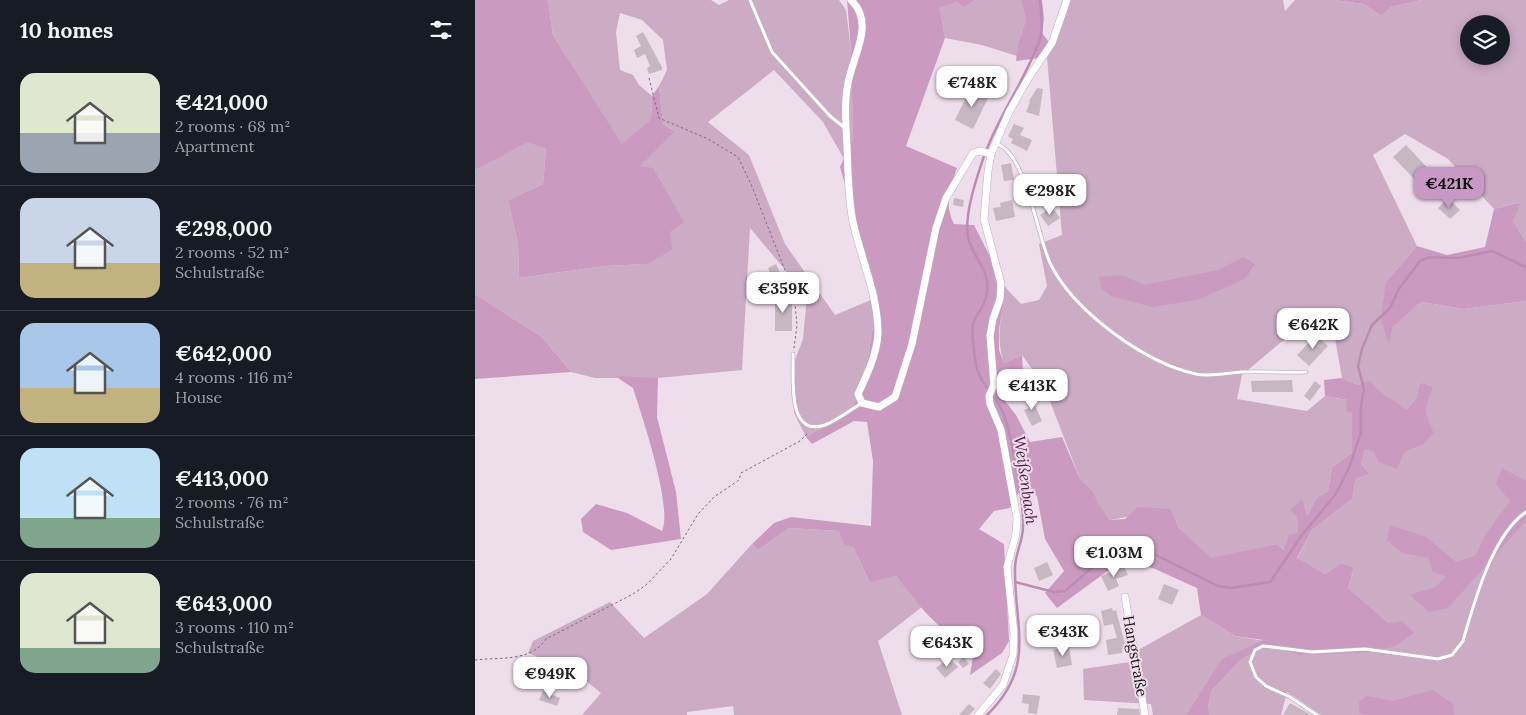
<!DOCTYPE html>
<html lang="en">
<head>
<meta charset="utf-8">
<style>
  :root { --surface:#171b24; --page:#20242c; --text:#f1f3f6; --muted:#9ea1a6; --line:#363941; --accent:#c999c5 }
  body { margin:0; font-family:Lora,serif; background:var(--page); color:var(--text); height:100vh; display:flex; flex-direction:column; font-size:19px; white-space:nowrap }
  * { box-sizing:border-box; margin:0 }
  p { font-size:16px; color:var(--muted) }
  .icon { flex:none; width:28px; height:28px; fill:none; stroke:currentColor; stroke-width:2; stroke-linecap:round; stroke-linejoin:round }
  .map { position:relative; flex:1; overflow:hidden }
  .panel { display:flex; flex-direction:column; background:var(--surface); width:475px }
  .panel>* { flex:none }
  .tools { position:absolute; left:985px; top:15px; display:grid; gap:10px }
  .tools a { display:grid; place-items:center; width:50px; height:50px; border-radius:50%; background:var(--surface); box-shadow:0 2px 12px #0003; font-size:25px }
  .price { position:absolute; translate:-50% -42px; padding:0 11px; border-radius:10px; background:#fff; color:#222; font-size:16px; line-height:32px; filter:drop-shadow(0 1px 2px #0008) }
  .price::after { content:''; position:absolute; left:50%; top:30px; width:15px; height:11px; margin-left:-8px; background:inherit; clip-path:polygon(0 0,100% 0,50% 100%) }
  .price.active { background:var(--accent); color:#111 }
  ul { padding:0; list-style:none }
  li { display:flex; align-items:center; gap:15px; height:125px; padding:0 20px }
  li+li { border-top:1px solid var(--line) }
  li span { display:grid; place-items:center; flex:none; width:140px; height:100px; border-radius:15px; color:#555 }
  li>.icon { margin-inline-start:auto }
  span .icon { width:60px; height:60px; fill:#fffc; stroke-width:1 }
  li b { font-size:21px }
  h2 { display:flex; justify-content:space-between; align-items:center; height:60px; padding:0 20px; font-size:21px }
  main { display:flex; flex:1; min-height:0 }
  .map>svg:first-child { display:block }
  .green { fill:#ccacc5; fill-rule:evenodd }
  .forest { fill:#cb9ac1 }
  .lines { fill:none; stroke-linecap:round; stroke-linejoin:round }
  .stream { stroke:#bd8cb3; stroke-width:2.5 }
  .building { fill:#c6b7c3 }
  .lane-casing { stroke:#c0b1bd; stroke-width:4.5 }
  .street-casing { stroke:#c0b1bd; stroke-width:8 }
  .path { stroke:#786e76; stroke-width:1; stroke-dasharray:2.5 2.5; stroke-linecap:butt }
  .lane { stroke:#fff; stroke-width:3 }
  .street { stroke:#fff; stroke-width:7 }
  .labels { text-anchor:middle; stroke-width:4; stroke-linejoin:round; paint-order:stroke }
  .street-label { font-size:15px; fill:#151014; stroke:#eedeeb }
  .water-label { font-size:16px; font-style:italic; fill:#561b4e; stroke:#eedeeb }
</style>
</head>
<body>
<main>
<section class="panel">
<h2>10 homes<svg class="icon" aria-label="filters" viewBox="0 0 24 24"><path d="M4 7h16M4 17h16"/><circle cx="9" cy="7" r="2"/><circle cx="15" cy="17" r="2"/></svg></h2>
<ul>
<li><span style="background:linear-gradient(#dfe7d0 60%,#9aa5b1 0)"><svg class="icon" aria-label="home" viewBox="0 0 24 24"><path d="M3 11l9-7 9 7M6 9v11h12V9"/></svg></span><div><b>€421,000</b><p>2 rooms · 68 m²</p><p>Apartment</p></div></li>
<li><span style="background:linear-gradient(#c9d6e8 65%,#c2b280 0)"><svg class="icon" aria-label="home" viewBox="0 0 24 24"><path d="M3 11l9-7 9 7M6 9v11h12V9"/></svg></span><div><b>€298,000</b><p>2 rooms · 52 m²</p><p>Schulstraße</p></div></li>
<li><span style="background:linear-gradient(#a9c7e8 65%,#c2b280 0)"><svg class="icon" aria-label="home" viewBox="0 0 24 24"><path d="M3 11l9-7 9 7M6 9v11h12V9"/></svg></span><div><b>€642,000</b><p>4 rooms · 116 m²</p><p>House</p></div></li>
<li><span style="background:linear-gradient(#bfe0f5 70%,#7fa58c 0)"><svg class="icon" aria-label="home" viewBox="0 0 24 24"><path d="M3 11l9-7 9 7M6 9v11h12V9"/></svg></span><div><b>€413,000</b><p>2 rooms · 76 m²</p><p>Schulstraße</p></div></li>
<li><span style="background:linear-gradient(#dfe7d0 75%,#7fa58c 0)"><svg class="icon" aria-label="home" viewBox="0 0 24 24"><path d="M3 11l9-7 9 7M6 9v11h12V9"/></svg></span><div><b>€643,000</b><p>3 rooms · 110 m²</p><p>Schulstraße</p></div></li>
</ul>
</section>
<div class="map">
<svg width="1051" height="715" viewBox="0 0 1051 715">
  <rect width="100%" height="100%" fill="#eedeeb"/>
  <!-- green -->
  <g class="green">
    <path d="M73 0H236L244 5 254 0H364L371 10 376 50 378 139 369 159 348 122 299 70 233 122 274 155 310 244 360 315 403 297 393 357 377 411 331 437 319 413 318 365 328 339 332 296 275 228 267 370 183 378H120L96 372 67 337 0 294V170L53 141 71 149 68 184 33 200 43 245 44 278 130 266 172 264 164 166 199 130 188 124 184 86 192 70 188 40 167 20 145 13 141 32 145 70 158 75 164 85 177 96 176 119 147 145 78 35Z"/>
    <path d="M500 0H546L551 20 543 43 542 56 507 45 470 38 465 8 482 2 489 8Z"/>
    <path d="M588 0H808L810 11 820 0H858L889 4 906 16 916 7 947 0H1051V242L1038 221 1045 202 1019 209 973 159 930 134 898 155 942 246 911 282 914 344 918 327 946 302 989 309 1051 301V715H846L812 692 806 715H735L733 707 737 690 767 659 787 649H802L824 655 862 652 914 623 873 588 879 567 866 563 850 574 822 559 837 530 877 499 881 479 895 474 886 464 890 448 929 453 947 445 952 421 951 402 959 387 945 382 941 399 932 411C919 400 905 394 895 382L883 385 867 378 859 333 818 332 767 375 762 399 832 411 850 396 872 400 877 413V453L857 467 853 491 842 497 832 516 816 510 822 517 823 533 809 550 802 544 736 559 704 528 696 509 635 520 622 504 618 491 605 479 569 386 547 355 529 363C520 338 527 313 531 288L546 304 564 300 572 286 564 244 587 235 572 57 579 49 574 41ZM994 24H1026V56H994Z"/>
    <path d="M314 528 364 531 378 547 395 583 421 574 437 597 447 607 403 641 427 715H259L258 706 212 712V715H107L126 693 100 672 53 653 58 641 135 602 169 638 232 594 277 544 283 550Z"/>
    <path d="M726 615 760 636 789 641 728 690 711 715H678L676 704 609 700 608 669 655 662 654 655Z"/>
  </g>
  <!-- forest -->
  <g class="forest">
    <path d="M0 0H73L78 35 147 144 176 119 177 96 184 86 188 124 200 131 165 166 178 168 209 222 195 232 197 250 172 264 130 266 44 278 43 245 33 200 68 184 71 149 53 142 0 170Z"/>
    <path d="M372 0H500L489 8 482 2 465 8 470 38 431 146 482 168C475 187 469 205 479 224L499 225 531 288 524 329V350L529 363 547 355 548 372 541 379 526 383 527 397 541 415 555 442 587 437 605 479 618 491 623 504 635 520 650 519 663 507 696 509 704 528 736 558 802 544 809 550 814 535 823 533 822 517 815 510 827 499 832 516 842 497 853 491 857 467 877 453V413L871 411 872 400 850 396 849 380 867 378 883 385 895 381C905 394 919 400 932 410L941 399 945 382 959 387C949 406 949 414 959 433L947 445 929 453 922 469 904 462 898 451 890 449 886 464 895 474 881 479 877 499 837 530 822 558 850 574 866 563 879 567 873 588 914 623 927 621 939 633 920 646 900 652 824 655 802 649H787L767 659 737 690 733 707 735 715H711L747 659 788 640 760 636 726 615 722 588 680 569 649 559 582 608 570 593 589 571 570 539 562 496 547 487 535 508 519 511 504 529 529 544 534 641 527 653 495 675 499 650C467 634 441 604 421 575L395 583 378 547 369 544 364 531 314 528 283 550 277 544 299 523 316 517 396 526 398 461 392 422 379 421 337 444 331 437 377 411 393 357 403 297 365 167 378 139 376 50Z"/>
    <path d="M546 0H567L569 19 567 33 579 49 572 57 541 61 543 43 551 20Z"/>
    <path d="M858 0H947L916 7 906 16 889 4Z"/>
    <path d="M1046 202 1038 221 1051 242V301L989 309 946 302 918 327 914 345 906 319 911 282 942 246 972 255 1010 247 1019 209Z"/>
    <path d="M768 257 780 264 770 279 722 300 677 307 636 296 626 288 624 277 647 275 669 285 743 270Z"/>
    <path d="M0 294 67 337 96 372 0 379Z"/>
    <path d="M140 376 183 378 182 417 201 492 206 539 136 550 108 532 106 519 121 504 152 513 187 531C198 508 167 416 158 388Z"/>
    <path d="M1027 468 1051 481V521L973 608 954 612 935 595 960 587 971 577 957 571 954 558 927 553 912 540 915 525 951 537 981 562 1000 556 1011 534 1035 501 1021 484Z"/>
    <path d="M958 690 978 704 979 715H890L884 713V702L892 696 918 701Z"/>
  </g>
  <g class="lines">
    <!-- stream -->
    <g class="stream">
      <path d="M540 582 579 592 590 591 641 547 649 546 675 552 743 586 756 588 795 582 827 535 861 494 874 468 886 432V405L889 389 883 366 887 349 897 325 915 308 924 289 945 261 955 257 983 258 1017 251 1051 267"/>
      <path d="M512 715C562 666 539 627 540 568 540 554 548 541 548 527 549 502 538 443 530 418 522 392 503 387 500 358 499 349 496 333 498 324 502 313 511 305 512 293 515 273 502 261 495 244 486 223 501 180 508 159 522 118 549 82 564 42 569 29 566 13 565 0"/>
    </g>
  </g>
  <!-- building -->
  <g class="building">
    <path d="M168 32 187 67V70L174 74 172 68 175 66 170 54 162 58 159 50 166 46 161 36Z"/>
    <path d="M496 87 514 96 498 129 480 120Z"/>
    <path d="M562 88 568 89 564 116 551 112 555 102 554 101Z"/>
    <path d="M539 124 549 128 545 135 557 140 552 151 536 143 538 139 533 136Z"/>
    <path d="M931 145 962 178 950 190 918 157Z"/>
    <path d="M536 163 539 180 529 181 526 165Z"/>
    <path d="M970 171 985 185 979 191 964 177Z"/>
    <path d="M479 198 489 200 488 207 478 205Z"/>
    <path d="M973 198 985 210 975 219 963 208Z"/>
    <path d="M537 200 540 217 521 221 518 208 526 207 525 203Z"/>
    <path d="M577 207 585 218 573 226 565 215Z"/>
    <path d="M301 264 310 285 302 288 293 268Z"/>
    <rect x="300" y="298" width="17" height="33"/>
    <path d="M841 335 853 346 834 366 822 355Z"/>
    <path d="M817 380 818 392H777L776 381Z"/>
    <path d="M840 381 846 386 835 401 829 396Z"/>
    <path d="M555 394 567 421 557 426 549 410 554 408 549 397Z"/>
    <path d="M572 562 578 575 564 581 559 568Z"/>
    <path d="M649 566 653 575 641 579 644 586 633 591 626 576Z"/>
    <path d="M689 584 704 590 697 605 683 599Z"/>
    <path d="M637 608 638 611 641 610 651 648 647 649V653L633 655 631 640 642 638 638 624 629 626 626 611Z"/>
    <path d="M594 646 597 665 582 668 578 650Z"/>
    <path d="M474 657 483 667 470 678 461 668Z"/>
    <path d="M489 657 494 664 488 668 483 662Z"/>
    <path d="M521 669 526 674 515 689 508 683Z"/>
    <path d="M67 670 73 673 68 681 62 678Z"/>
    <path d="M68 691 85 698 82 706 64 700Z"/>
    <path d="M548 694 565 696 562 714 553 713 554 704 547 703Z"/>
    <path d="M815 703 831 712 836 715H808Z"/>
    <path d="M494 704 500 709 494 715H484Z"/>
    <path d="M643 708 664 709 665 715H642Z"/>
  </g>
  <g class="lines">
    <defs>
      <g id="lane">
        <path d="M275 0 297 52 355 116 370 128"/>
        <path d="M522 144C552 154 562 238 576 265 600 312 670 363 721 374 736 377 752 373 766 372 788 371 809 373 831 372"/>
        <path d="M318 354C319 377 311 438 350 425 363 420 375 410 387 403"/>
        <path d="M842 715 815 697 791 686 781 677 775 662 780 650 788 646 837 652 890 649 963 659 977 655 988 641C999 603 1017 535 1051 512"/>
      </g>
      <g id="street">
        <path d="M376 0C402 25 375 59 372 89 369 107 371 127 372 146 373 171 373 197 378 222 386 258 403 295 403 333 402 354 392 375 383 394L387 403 404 407 420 397 437 344 461 228 471 198 498 153 505 151 516 154"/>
        <path d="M650 597 670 715"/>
        <path d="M503 715 528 685 538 655 539 633 532 567 541 534 542 518 526 430 515 404 514 396 519 385 515 336 518 319 525 299 526 284 509 219 513 171 516 154 534 112 554 77 577 43 592 0"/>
      </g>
    </defs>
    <!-- lane casing -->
    <use href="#lane" class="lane-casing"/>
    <!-- street casing -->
    <use href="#street" class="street-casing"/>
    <!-- path -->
    <g class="path">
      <path d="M174 78 184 118 233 139 263 157 276 184 319 293 322 325 319 348"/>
      <path d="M0 660C25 657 56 662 71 639L158 594 171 585 196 559 223 514 239 497 264 480 266 473 325 441 334 432"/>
    </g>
    <!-- lane -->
    <use href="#lane" class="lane"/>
    <!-- street -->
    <use href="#street" class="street"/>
  </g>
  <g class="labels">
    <!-- street labels -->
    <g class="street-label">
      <text transform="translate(660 656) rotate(80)" y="5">Hangstraße</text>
    </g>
    <!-- water labels -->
    <g class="water-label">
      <text transform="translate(551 480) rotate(82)" y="6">Weißenbach</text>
    </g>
  </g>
</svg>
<div class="tools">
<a><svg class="icon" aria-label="layers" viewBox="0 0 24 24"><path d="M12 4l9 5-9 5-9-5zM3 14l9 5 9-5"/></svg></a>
</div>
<b class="price" style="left:497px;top:108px">€748K</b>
<b class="price active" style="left:974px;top:209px">€421K</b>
<b class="price" style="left:575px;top:216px">€298K</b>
<b class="price" style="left:308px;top:314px">€359K</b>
<b class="price" style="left:838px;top:350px">€642K</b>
<b class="price" style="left:557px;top:411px">€413K</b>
<b class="price" style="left:639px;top:578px">€1.03M</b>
<b class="price" style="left:588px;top:657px">€343K</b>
<b class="price" style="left:472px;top:668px">€643K</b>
<b class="price" style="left:75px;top:699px">€949K</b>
</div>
</main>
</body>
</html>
